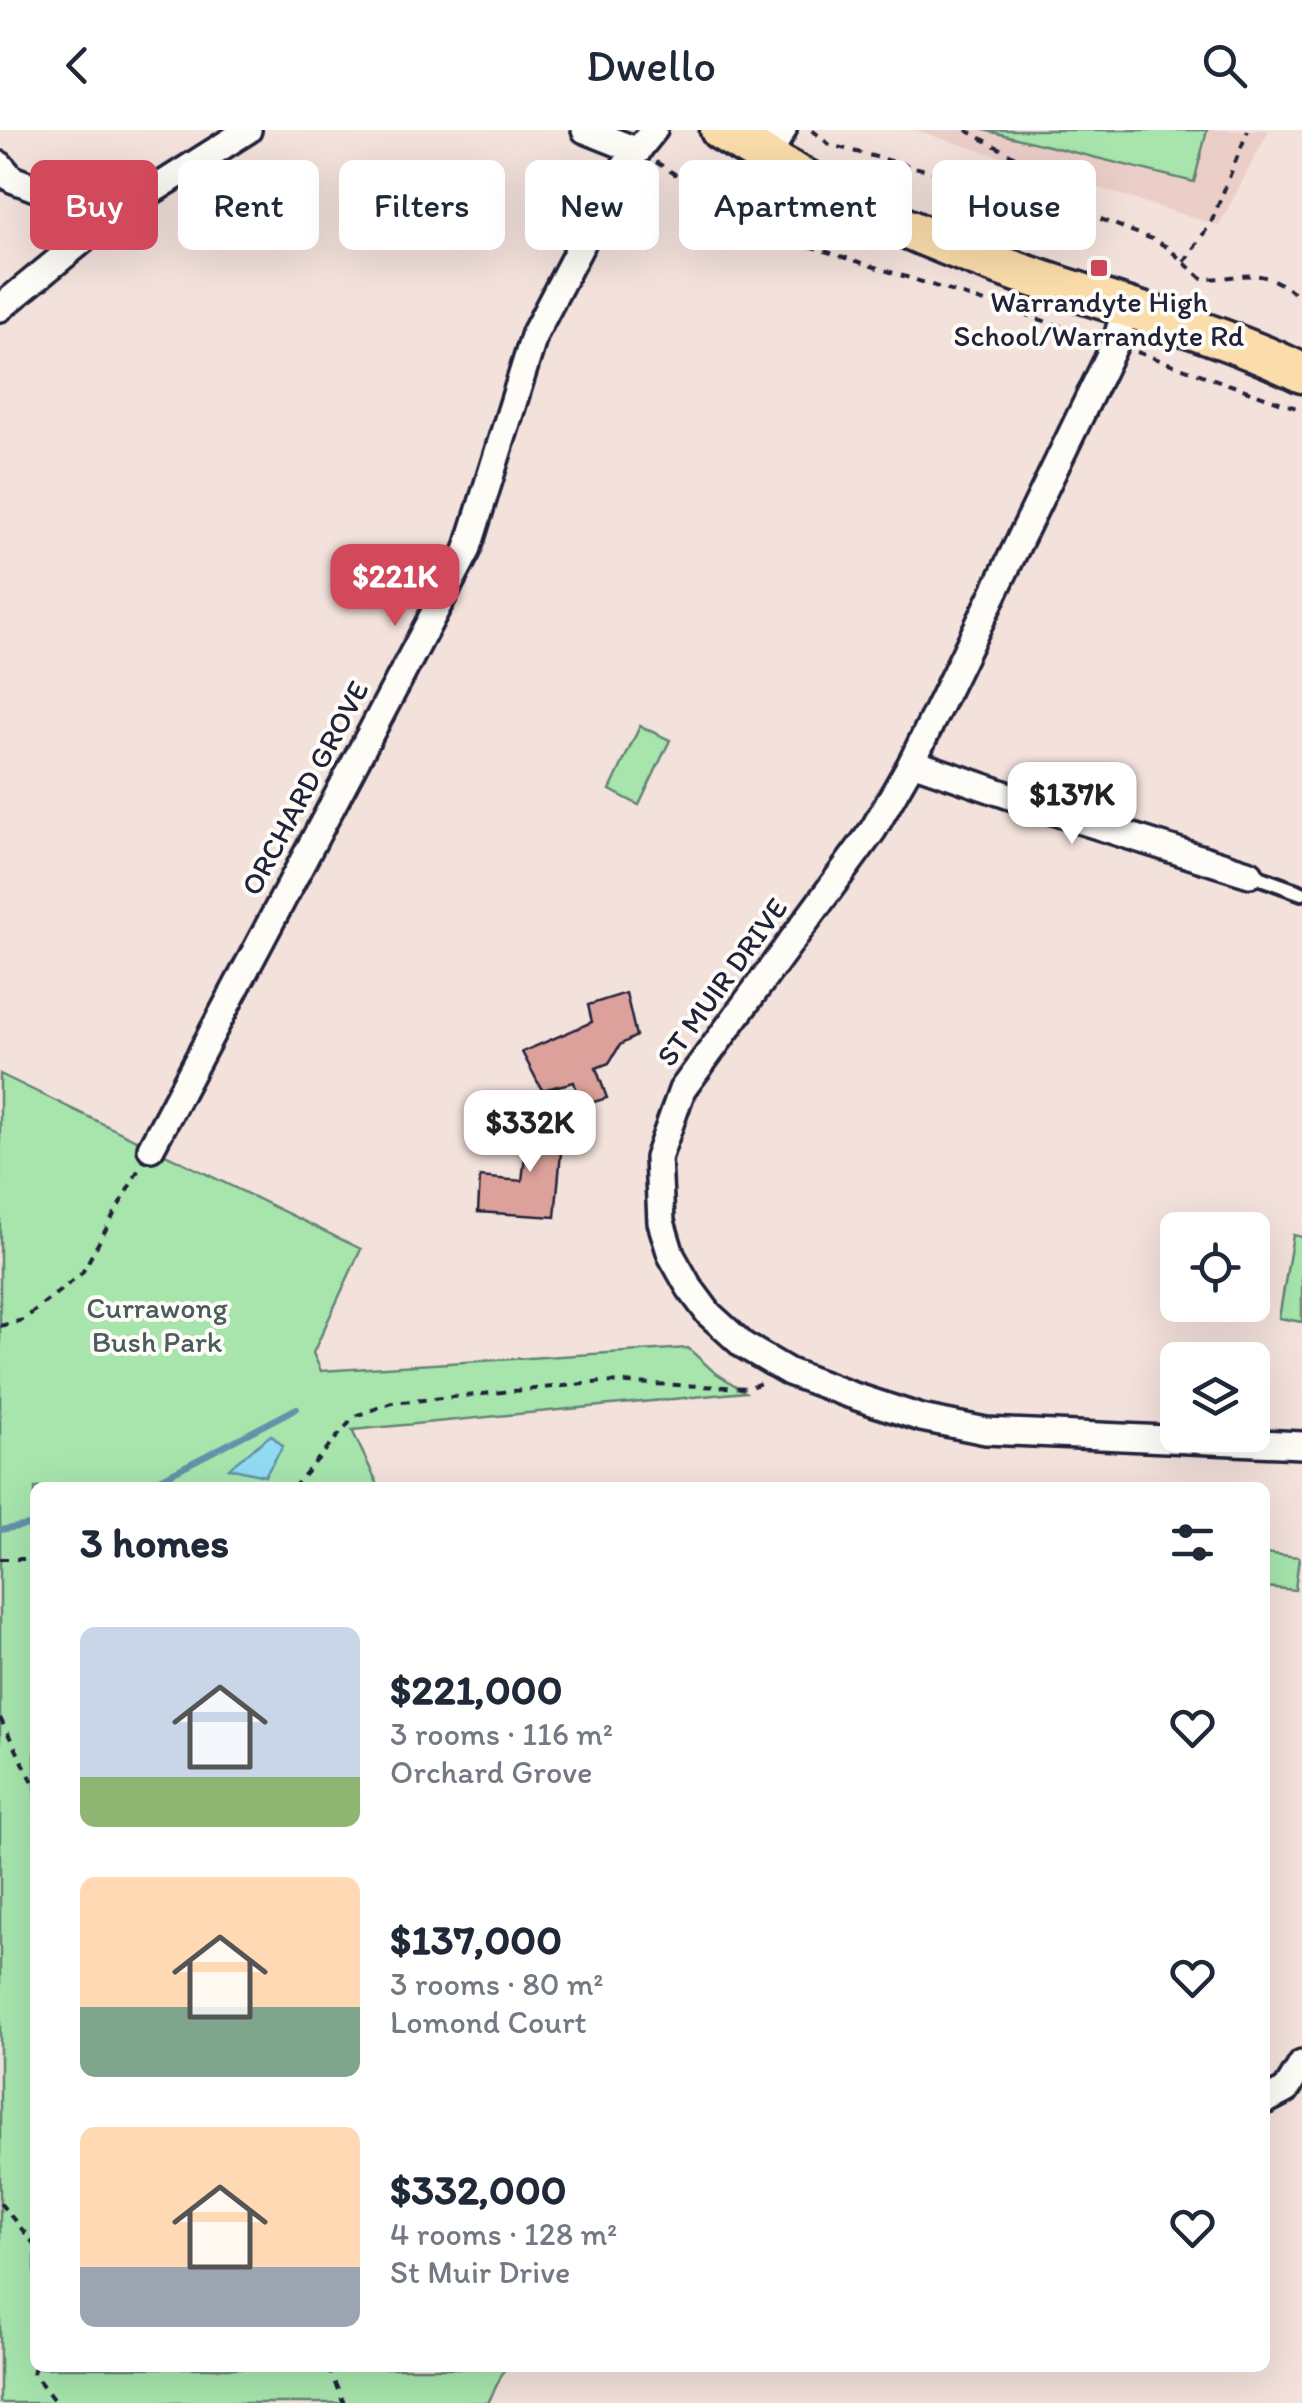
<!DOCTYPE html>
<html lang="en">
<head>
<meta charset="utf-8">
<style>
  :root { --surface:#fff; --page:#f2f2f3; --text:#1f2937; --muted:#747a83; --accent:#d1495b }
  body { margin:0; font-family:Itim,sans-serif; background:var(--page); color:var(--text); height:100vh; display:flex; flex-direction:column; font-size:38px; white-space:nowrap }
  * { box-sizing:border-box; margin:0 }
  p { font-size:32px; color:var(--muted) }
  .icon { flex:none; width:55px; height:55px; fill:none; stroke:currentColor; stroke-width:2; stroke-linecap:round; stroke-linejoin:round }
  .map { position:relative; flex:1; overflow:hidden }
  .drawer { position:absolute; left:30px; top:1352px; width:1240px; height:890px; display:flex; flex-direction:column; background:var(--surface); border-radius:15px; box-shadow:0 10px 40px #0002 }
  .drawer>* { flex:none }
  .top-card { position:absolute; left:30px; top:30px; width:1242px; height:90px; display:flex; gap:20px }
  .fabs { position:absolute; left:1160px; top:1082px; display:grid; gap:20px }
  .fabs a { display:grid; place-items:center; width:110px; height:110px; border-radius:15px; background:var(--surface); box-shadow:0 10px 40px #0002; font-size:50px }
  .price { position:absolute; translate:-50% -85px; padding:0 22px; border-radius:20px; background:#fff; color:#222; font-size:32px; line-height:65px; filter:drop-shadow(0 2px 5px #0008) }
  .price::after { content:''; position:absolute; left:50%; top:60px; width:30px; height:22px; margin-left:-15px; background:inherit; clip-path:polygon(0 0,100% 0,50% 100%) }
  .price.selected { background:var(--accent); color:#fff }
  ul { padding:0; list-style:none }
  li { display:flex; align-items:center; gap:30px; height:250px; padding:0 50px }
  li span { display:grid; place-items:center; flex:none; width:280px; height:200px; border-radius:15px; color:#555 }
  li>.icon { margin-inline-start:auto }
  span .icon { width:120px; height:120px; fill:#fffc; stroke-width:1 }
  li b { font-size:42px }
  h2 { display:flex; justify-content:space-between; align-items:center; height:120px; padding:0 50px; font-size:42px }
  .chip { padding:0 35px; border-radius:15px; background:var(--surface); box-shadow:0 10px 40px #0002; font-size:35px; line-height:90px }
  .chip.selected { background:var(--accent); color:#fff }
  header { display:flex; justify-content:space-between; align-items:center; height:130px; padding:0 50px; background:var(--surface); font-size:45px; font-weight:600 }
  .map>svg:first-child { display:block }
  .built { fill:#eccec8 }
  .green { fill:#a7e5ad; stroke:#648474; stroke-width:2.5 }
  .water { fill:#92dcf3; stroke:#6592a9; stroke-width:2.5 }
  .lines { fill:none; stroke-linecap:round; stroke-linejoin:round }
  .stream { stroke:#6592a9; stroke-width:6 }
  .building { fill:#dba19a; stroke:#22223b; stroke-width:2.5 }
  .service-casing { stroke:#22223b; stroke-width:20 }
  .minor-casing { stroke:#22223b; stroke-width:32 }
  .primary-casing { stroke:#22223b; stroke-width:45 }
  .path { stroke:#22223b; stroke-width:4; stroke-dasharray:8 8; stroke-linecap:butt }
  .service { stroke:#fdfcf7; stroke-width:12 }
  .minor { stroke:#fdfcf7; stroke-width:25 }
  .primary { stroke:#fbddab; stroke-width:38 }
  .poi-dot { fill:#d1495b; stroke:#fdfcf7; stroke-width:4 }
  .labels { text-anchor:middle; stroke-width:8; stroke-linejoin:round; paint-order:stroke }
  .poi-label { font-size:30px; fill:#22223b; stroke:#fdfcf7 }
  .street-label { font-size:30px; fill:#22223b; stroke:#fdfcf7 }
  .park-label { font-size:30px; fill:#4a5c5d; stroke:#fdfcf7 }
</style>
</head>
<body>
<header><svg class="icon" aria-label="back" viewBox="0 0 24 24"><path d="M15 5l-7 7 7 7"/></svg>Dwello<svg class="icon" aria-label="search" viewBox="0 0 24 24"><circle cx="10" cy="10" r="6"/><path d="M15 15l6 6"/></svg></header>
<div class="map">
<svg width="1302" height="2273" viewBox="0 0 1302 2273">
  <rect width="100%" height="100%" fill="#f3e1db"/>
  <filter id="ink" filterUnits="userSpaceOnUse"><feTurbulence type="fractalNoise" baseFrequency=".01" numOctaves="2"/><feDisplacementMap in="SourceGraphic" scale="20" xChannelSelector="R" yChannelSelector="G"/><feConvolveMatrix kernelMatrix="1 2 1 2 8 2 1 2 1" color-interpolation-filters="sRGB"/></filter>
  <g filter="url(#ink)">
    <!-- built -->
    <path class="built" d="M915 0H1269L1219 96Z"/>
    <!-- green -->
    <g class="green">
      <path d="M984 0H1207L1194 52Z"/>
      <path d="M640 596 670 610 639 675 610 660Z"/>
      <path d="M0 944 361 1119 313 1223 321 1241 688 1218 713 1241 745 1262 352 1300 379 1357 35 1358V2238H505L488 2273H0Z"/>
      <path d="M1293 1105 1302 1107V1192L1279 1188Z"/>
      <path d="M1265 1423 1299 1427 1295 1460 1265 1457Z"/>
    </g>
    <!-- water -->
    <path class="water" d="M271 1305 283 1316 265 1346 229 1338Z"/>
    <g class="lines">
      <!-- stream -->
      <g class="stream">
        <path d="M143 1358 297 1278"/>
        <path d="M0 1400 35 1394"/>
      </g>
    </g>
    <!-- building -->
    <g class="building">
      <path d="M626 863 636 906 620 915 609 933 596 938 607 968 581 976 574 952 542 960 522 922 592 892 588 875Z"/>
      <path d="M530 985 564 990 555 1087 478 1082 480 1047 522 1051Z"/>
    </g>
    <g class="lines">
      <defs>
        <path id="service" d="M1250 744 1302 763"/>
        <g id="minor">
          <path d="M585 0 638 21"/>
          <path d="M766 28 783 0"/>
          <path d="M0 35 12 49 111 87"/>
          <path d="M0 178 111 87 248 0"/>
          <path d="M1126 178 1115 214 912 632 873 700 682 960 658 1028 661 1092 671 1125 689 1157 709 1184 743 1215 789 1242 848 1264 921 1288 986 1301 1302 1315"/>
          <path d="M912 632 1079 690 1250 744"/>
          <path d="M151 1018 467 421 535 203 617 46 654 0"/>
          <path d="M1265 1971 1286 1960 1302 1934"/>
        </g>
        <path id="primary" d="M720 0C809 55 902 101 1001 136 1100 172 1206 196 1302 243"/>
      </defs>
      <!-- service casing -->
      <use href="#service" class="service-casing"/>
      <!-- minor casing -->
      <use href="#minor" class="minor-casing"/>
      <!-- primary casing -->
      <use href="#primary" class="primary-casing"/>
      <!-- path -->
      <g class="path">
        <path d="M812 0 830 15 1075 79 1152 109 1167 117 1202 149C1251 148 1259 134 1302 169"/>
        <path d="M966 0 1037 39 1032 67"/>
        <path d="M656 32 768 103 1095 207"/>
        <path d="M880 53 884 47 903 35"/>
        <path d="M770 72 846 115 851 106"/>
        <path d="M1184 132 1211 93 1248 0"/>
        <path d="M1137 222 1302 280"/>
        <path d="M0 1196 23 1190 82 1143 140 1037"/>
        <path d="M293 1358 355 1286 392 1273 604 1252 748 1258 761 1253"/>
        <path d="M0 1429H35"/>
        <path d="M0 1588 35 1656"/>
        <path d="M0 2073 35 2115"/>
        <path d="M35 2236 33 2243 56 2273"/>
        <path d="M328 2238 344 2273"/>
      </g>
      <!-- service -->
      <use href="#service" class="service"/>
      <!-- minor -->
      <use href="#minor" class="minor"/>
      <!-- primary -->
      <use href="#primary" class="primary"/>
    </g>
  </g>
  <!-- markers -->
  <rect class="poi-dot" x="1089" y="128" width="20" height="20" rx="5"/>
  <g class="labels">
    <!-- poi labels -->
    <g class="poi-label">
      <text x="1099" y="182">Warrandyte High<tspan x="1099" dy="34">School/Warrandyte Rd</tspan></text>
    </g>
    <!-- street labels -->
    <g class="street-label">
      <text transform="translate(305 658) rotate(-62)" y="10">ORCHARD GROVE</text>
      <text transform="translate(722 852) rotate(-54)" y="10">ST MUIR DRIVE</text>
    </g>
    <!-- park labels -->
    <g class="park-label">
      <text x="157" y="1188">Currawong<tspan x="157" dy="34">Bush Park</tspan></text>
    </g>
  </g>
</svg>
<div class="fabs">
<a><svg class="icon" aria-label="locate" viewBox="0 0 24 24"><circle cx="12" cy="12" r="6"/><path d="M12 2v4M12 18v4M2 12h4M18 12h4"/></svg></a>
<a><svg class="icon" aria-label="layers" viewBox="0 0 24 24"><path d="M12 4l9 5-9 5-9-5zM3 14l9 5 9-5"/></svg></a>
</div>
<b class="price selected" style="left:395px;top:499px">$221K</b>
<b class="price" style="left:1072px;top:717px">$137K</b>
<b class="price" style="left:530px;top:1045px">$332K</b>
<div class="top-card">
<a class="chip selected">Buy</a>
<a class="chip">Rent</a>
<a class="chip">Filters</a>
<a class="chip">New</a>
<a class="chip">Apartment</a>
<a class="chip">House</a>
</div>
<section class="drawer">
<h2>3 homes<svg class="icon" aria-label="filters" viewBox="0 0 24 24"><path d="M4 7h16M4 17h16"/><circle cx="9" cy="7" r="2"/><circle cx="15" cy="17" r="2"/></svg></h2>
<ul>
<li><span style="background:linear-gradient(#c9d6e8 75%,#8fb573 0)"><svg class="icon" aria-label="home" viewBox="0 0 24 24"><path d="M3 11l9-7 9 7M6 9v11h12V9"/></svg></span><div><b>$221,000</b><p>3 rooms · 116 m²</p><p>Orchard Grove</p></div><svg class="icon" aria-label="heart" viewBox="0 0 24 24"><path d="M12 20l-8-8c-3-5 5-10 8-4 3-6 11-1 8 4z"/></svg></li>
<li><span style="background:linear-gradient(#ffd9b3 65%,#7fa58c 0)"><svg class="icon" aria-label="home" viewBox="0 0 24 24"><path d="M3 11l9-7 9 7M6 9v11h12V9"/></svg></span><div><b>$137,000</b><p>3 rooms · 80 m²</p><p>Lomond Court</p></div><svg class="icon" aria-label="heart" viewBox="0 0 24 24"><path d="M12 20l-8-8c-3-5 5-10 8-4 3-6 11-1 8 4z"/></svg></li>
<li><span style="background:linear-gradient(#ffd9b3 70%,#9aa5b1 0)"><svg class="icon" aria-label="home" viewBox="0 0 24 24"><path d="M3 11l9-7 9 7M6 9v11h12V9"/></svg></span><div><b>$332,000</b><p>4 rooms · 128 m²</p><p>St Muir Drive</p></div><svg class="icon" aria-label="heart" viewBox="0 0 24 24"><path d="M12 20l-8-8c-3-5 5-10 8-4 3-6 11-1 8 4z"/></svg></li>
</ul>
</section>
</div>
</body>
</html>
